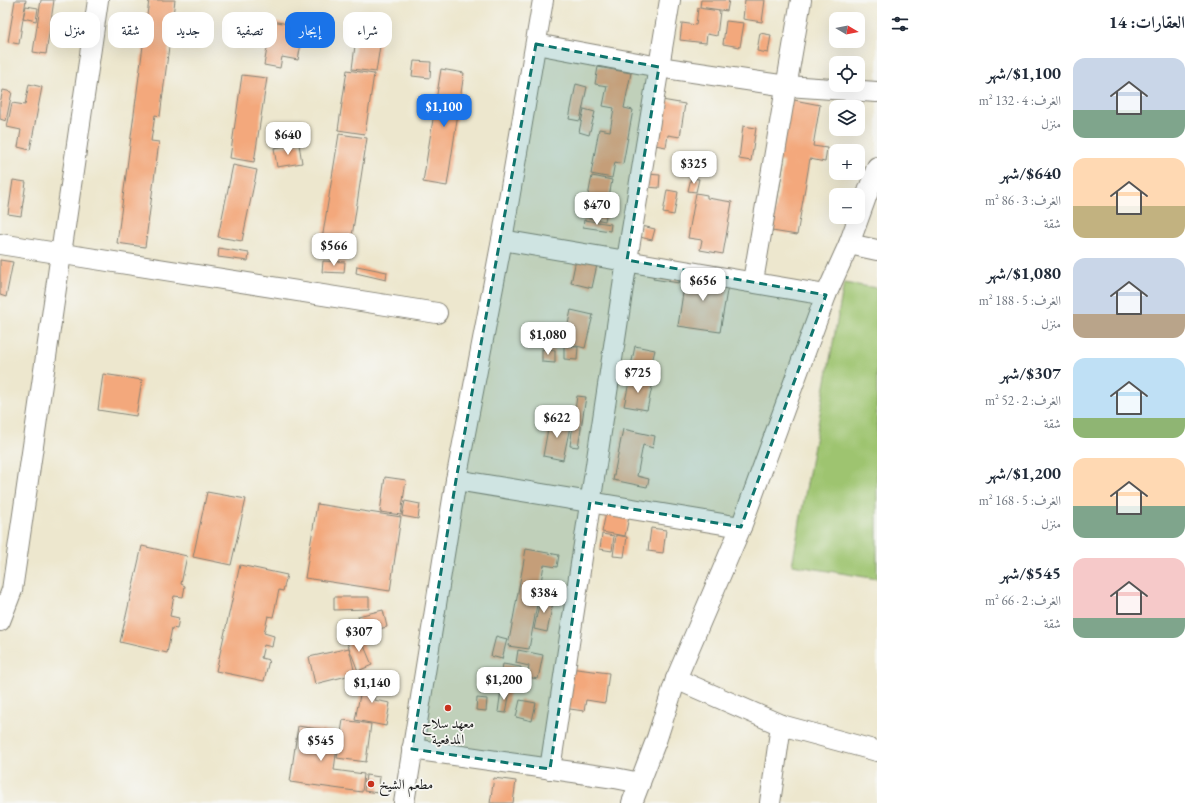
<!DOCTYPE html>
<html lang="ar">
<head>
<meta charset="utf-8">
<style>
  :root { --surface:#fff; --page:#f6f6f7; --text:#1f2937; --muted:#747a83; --accent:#1a73e8 }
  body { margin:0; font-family:"EB Garamond",Amiri,serif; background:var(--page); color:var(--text); direction:rtl; height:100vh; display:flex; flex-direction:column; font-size:15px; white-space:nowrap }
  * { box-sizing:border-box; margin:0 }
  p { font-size:13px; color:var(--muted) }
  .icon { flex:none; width:22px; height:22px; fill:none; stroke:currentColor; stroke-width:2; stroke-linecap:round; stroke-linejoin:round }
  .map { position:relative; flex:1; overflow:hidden; direction:ltr }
  .sheet { display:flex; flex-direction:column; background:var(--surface); width:320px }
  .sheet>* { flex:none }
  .guide { position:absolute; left:12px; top:12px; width:380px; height:36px; direction:rtl; display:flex; gap:8px }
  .needle { width:26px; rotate:100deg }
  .tools { position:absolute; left:829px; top:12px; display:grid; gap:8px }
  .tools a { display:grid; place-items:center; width:36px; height:36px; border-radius:8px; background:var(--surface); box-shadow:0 4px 16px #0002; font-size:20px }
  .price { position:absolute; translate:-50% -34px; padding:0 9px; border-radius:8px; background:#fff; color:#222; font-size:13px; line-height:26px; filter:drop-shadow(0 1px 2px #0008) }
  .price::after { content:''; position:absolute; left:50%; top:24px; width:12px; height:9px; margin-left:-6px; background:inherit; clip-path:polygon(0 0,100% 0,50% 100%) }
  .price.selected { background:var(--accent); color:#fff }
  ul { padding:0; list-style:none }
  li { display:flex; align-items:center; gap:12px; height:100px; padding:0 12px }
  li span { display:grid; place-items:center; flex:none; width:112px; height:80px; border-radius:12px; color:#555 }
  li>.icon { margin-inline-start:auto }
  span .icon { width:48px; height:48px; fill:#fffc; stroke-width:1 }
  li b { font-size:17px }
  h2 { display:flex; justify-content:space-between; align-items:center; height:48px; padding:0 12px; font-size:17px }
  .chip { padding:0 14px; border-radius:12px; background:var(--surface); box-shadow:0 4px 16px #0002; font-size:14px; line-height:36px }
  .chip.selected { background:var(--accent); color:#fff }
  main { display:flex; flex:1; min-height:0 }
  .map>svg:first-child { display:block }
  .green { fill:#9ec46f; stroke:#5d7046 }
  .building { fill:#f3a87b }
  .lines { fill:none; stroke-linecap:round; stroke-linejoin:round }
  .street-casing { stroke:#848275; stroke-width:22 }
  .street { stroke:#fff; stroke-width:20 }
  .marked { fill:#0f766e; fill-opacity:0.2; stroke:#0f766e; stroke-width:3; stroke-dasharray:8 5; stroke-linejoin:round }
  .poi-dot { fill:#c8321e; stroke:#f6f6f2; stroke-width:1.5 }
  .labels { text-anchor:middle; stroke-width:3.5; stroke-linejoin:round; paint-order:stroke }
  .poi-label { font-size:14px; fill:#1c1c1c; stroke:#f6f6f2 }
</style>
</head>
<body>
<main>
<section class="sheet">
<h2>العقارات: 14<svg class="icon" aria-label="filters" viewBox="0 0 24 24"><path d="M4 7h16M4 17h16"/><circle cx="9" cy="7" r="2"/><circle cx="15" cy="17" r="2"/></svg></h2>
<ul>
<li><span style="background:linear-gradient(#c9d6e8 65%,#7fa58c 0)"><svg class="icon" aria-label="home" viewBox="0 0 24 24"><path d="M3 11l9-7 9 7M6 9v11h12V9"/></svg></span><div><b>$1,100/شهر</b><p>الغرف: 4 · 132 m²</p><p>منزل</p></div></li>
<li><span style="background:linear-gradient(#ffd9b3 60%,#c2b280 0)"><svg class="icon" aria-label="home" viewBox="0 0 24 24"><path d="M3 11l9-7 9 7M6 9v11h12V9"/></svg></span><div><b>$640/شهر</b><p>الغرف: 3 · 86 m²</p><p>شقة</p></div></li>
<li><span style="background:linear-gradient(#c9d6e8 70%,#b9a48a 0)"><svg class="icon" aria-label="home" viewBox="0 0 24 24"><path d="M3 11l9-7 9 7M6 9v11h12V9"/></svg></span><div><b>$1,080/شهر</b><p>الغرف: 5 · 188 m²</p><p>منزل</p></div></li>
<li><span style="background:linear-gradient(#bfe0f5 75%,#8fb573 0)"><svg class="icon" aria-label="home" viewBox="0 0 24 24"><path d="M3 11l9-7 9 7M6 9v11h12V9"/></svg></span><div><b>$307/شهر</b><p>الغرف: 2 · 52 m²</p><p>شقة</p></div></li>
<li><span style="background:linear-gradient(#ffd9b3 60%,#7fa58c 0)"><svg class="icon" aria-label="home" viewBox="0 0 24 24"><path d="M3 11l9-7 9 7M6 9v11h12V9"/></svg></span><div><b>$1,200/شهر</b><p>الغرف: 5 · 168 m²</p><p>منزل</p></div></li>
<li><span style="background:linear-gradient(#f6c9c9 75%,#7fa58c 0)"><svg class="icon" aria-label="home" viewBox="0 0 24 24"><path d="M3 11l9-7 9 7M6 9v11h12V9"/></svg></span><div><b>$545/شهر</b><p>الغرف: 2 · 66 m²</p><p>شقة</p></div></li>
</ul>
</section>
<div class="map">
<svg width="877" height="803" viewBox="0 0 877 803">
  <rect width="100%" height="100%" fill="#f6f6f2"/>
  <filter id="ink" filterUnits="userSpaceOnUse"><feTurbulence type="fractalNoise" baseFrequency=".025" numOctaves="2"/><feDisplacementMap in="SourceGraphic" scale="8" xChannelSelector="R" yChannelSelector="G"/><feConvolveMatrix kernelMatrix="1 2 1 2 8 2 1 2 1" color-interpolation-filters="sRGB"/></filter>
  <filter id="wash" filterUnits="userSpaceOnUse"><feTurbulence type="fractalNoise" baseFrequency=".012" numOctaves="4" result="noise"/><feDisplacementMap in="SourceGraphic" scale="16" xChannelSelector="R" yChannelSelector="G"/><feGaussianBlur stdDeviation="0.9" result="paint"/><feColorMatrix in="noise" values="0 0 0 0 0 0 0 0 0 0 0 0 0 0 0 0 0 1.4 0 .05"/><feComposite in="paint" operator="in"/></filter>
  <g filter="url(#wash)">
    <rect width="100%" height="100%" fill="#ede7ce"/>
    <!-- green -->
    <path class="green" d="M844 283 877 288V579L792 565Z"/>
    <g id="blocks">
      <!-- building -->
      <g class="building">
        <path d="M15 0H26L19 44 8 42Z"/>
        <path d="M41 0H54L46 54 33 52Z"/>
        <path d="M149 0H175L160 116 155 115 151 141 159 142 145 247 117 243Z"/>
        <path d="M701 0H729L727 11 700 7Z"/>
        <path d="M745 0H765L762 22 743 19Z"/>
        <path d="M26 6 38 8 36 21 23 18Z"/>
        <path d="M698 8 720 11 717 36 707 34 706 43 680 40 682 23 696 25Z"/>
        <path d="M272 21 304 27 298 60 282 57 280 68 264 65Z"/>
        <path d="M726 21 744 23 740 47 723 44Z"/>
        <path d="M357 30 382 33 376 72 352 69Z"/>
        <path d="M760 33 771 35 768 53 757 51Z"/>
        <path d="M414 61 431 62 430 78 412 76Z"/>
        <path d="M598 67 631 73 624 108 633 110 623 164 615 162 612 178 591 174 599 129 610 131 614 108 603 106 607 86 595 84Z"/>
        <path d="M441 69 464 73 447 186 423 182Z"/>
        <path d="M347 70 374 74 365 134 338 130Z"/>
        <path d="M242 75 267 78 254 162 230 158Z"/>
        <path d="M29 84 42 87 30 150 18 147 21 130 7 127 12 103 25 105Z"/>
        <path d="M576 84 587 87 580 121 569 119Z"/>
        <path d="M3 90 12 92 6 121 0 119V103Z"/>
        <path d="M789 99 820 105 813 146 827 148 825 162 810 159 797 235 772 231 784 162 777 161Z"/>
        <path d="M662 100 685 104 680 137 668 135 666 147 655 145Z"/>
        <path d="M584 109 595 112 589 135 579 132Z"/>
        <path d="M743 126 756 128 751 161 739 159Z"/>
        <path d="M339 134 367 138 349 256 320 252Z"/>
        <path d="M299 144 302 163 277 167 274 148Z"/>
        <path d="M233 165 257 170 242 241 218 237Z"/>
        <path d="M647 174 660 175 659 188 647 187Z"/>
        <path d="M592 176 612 180 605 221 584 217Z"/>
        <path d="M691 178 699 179 696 192 688 191Z"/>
        <path d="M13 180 26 182 21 216 8 214Z"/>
        <path d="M667 190 678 192 674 215 663 213Z"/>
        <path d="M696 193 707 195V198L732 202 723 254 700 250 702 240 688 238Z"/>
        <path d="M584 220 611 224 610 231 583 227Z"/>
        <path d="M642 226 655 229 652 240 640 237Z"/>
        <path d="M219 248 249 253 248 261 218 257Z"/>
        <path d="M577 255 598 260 592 288 571 283Z"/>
        <path d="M0 260 13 262 6 297 0 295Z"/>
        <path d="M323 261 345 262 344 273 322 272Z"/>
        <path d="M655 264 681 268 679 283 653 279Z"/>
        <path d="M357 266 387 272 386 280 356 273Z"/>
        <path d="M686 273 729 279 720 332 678 326Z"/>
        <path d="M571 310 593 315 585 348 564 343Z"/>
        <path d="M564 346 578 347 577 360 564 359Z"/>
        <path d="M635 346 655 350 650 370 660 373 658 382 629 376Z"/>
        <path d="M542 349 555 350V363L542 362Z"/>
        <path d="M103 374 142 380 136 416 98 410Z"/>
        <path d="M630 378 653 382 647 410 624 406Z"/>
        <path d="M577 396 586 397 578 447 570 446Z"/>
        <path d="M550 418 571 422 563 460 543 456Z"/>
        <path d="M623 429 655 436 653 448 643 445 637 476 649 479 647 487 613 480Z"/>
        <path d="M385 477 406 480 401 515 380 512Z"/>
        <path d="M207 492 246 499 231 565 193 557Z"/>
        <path d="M405 501 420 504 418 519 402 516Z"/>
        <path d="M317 504 401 517 390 591 305 578Z"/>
        <path d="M607 508 630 512 625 536 602 532Z"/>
        <path d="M651 528 666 530 663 553 648 551Z"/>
        <path d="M602 534 614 536 612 551 600 549Z"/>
        <path d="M616 535 627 537 624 557 613 556Z"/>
        <path d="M142 546 187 556 181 584 185 586 183 597 174 596 170 616 179 618 177 629 172 628 167 653 120 642Z"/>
        <path d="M526 549 559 555 557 567 544 565 529 649 508 646Z"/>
        <path d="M240 565 287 575 283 591 279 590 273 617 268 616 264 633 274 636 272 647 264 645 261 658 269 660 264 681 216 671Z"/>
        <path d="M541 595 554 598 547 632 534 629Z"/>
        <path d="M334 597H369V609L334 610Z"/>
        <path d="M383 610 387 627 362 633 358 616Z"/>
        <path d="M359 634 372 665 358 671 346 640Z"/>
        <path d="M496 636 507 639 502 659 491 656Z"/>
        <path d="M349 648 355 674 315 684 309 657Z"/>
        <path d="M518 650 543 655 538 679 527 677 529 666 516 663Z"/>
        <path d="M503 664 521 667 517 688 499 685Z"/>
        <path d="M569 668 609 673 605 703 586 700 584 711 563 708Z"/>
        <path d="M364 675 379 678 374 700 390 703 386 726 355 720Z"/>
        <path d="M501 690 510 691 506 713 498 712Z"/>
        <path d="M477 698 487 699 486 711 476 710Z"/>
        <path d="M520 700 536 703 532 721 516 717Z"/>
        <path d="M343 720 371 724 366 762 337 758Z"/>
        <path d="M298 726 339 732 334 770 364 774 362 792 290 782Z"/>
        <path d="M366 775 380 777 378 793 364 791Z"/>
        <path d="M494 778 516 781 513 803H490Z"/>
      </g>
    </g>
  </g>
  <g filter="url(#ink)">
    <use href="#blocks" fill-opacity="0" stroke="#848275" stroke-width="1"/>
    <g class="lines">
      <defs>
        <g id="street">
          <path d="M536 44 659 67 787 86 877 92"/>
          <path d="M502 240 826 295"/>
          <path d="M0 244 437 313"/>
          <path d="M849 244 877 250"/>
          <path d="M753 281 801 0"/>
          <path d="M456 480 741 527"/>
          <path d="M0 621 12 590 98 0"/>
          <path d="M676 679 781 725 877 751"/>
          <path d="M412 749 615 778 640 783"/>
          <path d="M550 769 627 260 670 0"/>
          <path d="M404 803 456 480 502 240 543 0"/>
          <path d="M632 803 657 738 676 679 741 527 826 295 849 244 877 167"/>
          <path d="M770 803 781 725"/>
        </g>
      </defs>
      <!-- street casing -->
      <use href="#street" class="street-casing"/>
      <!-- street -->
      <use href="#street" class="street"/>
    </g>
  </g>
  <!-- marked area -->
  <path class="marked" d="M536 44 659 67 627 260 826 295 741 527 590 502 550 769 412 749 456 480Z"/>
  <!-- markers -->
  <g class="poi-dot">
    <circle cx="448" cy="708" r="4"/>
    <circle cx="371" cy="784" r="4"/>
  </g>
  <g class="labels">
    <!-- poi labels -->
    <g class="poi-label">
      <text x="448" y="728">معهد سلاح<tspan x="448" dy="16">المدفعية</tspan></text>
      <text x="379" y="789" text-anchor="start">مطعم الشيخ</text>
    </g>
  </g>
</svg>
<div class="tools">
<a><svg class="needle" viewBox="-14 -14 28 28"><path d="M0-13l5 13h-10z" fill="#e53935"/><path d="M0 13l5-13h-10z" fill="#747a83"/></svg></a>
<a><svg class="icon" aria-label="locate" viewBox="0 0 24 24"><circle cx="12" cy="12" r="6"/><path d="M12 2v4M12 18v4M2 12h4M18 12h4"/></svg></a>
<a><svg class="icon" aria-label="layers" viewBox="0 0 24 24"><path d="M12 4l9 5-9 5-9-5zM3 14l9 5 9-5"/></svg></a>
<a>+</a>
<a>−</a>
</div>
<b class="price selected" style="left:444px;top:128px">$1,100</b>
<b class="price" style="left:288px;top:156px">$640</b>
<b class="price" style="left:694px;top:185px">$325</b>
<b class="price" style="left:597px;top:226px">$470</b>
<b class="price" style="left:334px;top:267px">$566</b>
<b class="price" style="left:703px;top:302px">$656</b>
<b class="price" style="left:548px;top:356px">$1,080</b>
<b class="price" style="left:638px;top:394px">$725</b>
<b class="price" style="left:557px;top:439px">$622</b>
<b class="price" style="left:544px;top:614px">$384</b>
<b class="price" style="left:359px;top:653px">$307</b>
<b class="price" style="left:504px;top:701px">$1,200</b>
<b class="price" style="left:372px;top:704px">$1,140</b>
<b class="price" style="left:321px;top:762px">$545</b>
<div class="guide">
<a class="chip">شراء</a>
<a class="chip selected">إيجار</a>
<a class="chip">تصفية</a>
<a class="chip">جديد</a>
<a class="chip">شقة</a>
<a class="chip">منزل</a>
</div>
</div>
</main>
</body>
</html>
